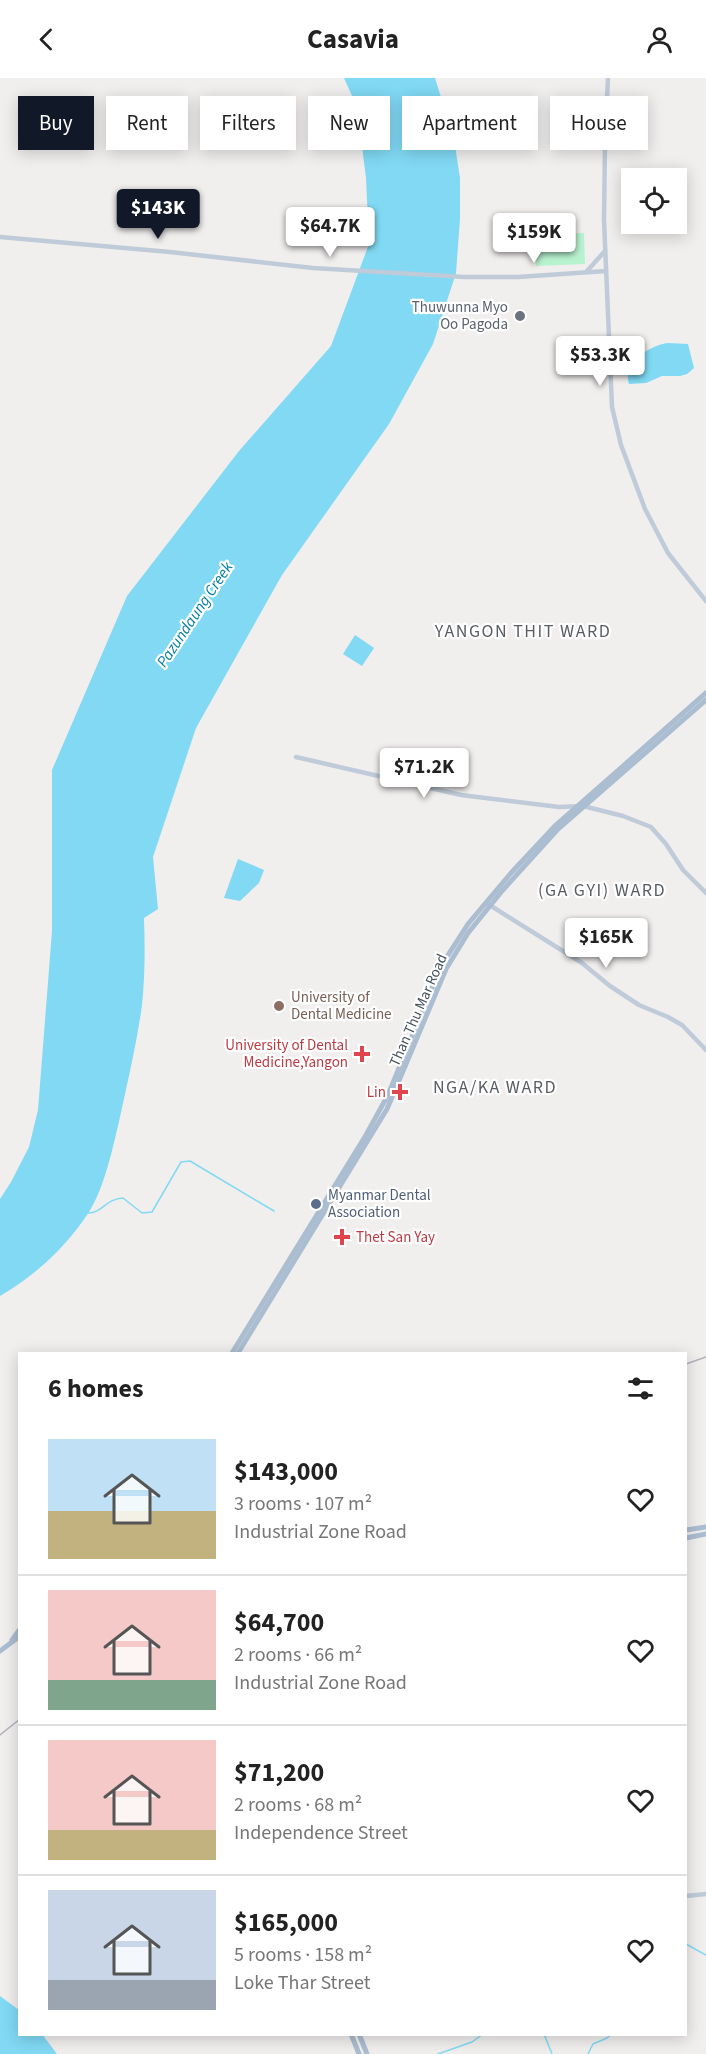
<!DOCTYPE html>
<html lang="en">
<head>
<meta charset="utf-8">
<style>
  :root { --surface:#fff; --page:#f6f6f6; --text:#222; --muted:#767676; --line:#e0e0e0; --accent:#111827 }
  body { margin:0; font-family:"Source Sans 3",sans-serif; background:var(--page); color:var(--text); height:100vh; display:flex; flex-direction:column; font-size:22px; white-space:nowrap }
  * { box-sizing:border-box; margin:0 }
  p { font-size:20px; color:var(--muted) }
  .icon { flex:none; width:33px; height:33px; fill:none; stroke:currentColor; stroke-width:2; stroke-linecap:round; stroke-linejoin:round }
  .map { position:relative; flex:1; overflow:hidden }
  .side { position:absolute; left:18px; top:1274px; width:669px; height:684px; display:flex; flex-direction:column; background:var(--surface); border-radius:0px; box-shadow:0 3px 15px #0003 }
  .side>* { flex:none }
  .top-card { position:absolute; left:18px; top:18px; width:670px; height:54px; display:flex; gap:12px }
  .fabs { position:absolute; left:621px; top:90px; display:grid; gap:12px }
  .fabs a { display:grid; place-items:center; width:66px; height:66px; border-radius:0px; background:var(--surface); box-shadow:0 3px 15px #0003; font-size:30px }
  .price { position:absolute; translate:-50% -51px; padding:0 14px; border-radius:6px; background:#fff; color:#222; font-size:20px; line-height:39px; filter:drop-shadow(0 2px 3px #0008) }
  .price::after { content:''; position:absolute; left:50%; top:36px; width:18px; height:14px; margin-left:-9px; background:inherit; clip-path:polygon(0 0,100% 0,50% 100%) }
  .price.selected { background:var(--accent); color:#fff }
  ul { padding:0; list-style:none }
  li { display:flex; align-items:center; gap:18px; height:150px; padding:0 30px }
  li+li { border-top:2px solid var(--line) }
  li span { display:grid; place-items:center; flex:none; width:168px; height:120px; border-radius:0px; color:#555 }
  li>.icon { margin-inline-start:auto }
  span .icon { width:72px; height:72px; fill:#fffc; stroke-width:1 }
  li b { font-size:26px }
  h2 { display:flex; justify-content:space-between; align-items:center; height:72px; padding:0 30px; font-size:26px }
  .tag { padding:0 21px; border-radius:0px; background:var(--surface); box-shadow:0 3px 15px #0003; font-size:21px; line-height:54px }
  .tag.selected { background:var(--accent); color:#fff }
  header { display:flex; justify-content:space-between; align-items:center; height:78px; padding:0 30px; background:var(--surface); font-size:27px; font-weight:700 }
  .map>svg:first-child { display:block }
  .green { fill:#b8f3d0 }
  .water { fill:#81d9f4 }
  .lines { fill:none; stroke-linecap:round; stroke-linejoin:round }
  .stream { stroke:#81d9f4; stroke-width:1.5 }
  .secondary { stroke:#bfcbd9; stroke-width:4.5 }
  .primary { stroke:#abbdd0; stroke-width:5 }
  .rail { stroke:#b0b3b9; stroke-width:1.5 }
  .worship-dot { fill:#6b7280; stroke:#fff; stroke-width:2 }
  .education-dot { fill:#8d6e63; stroke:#fff; stroke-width:2 }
  .health-dot { fill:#e0444e; stroke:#fff; stroke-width:2 }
  .service-dot { fill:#5c6f8a; stroke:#fff; stroke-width:2 }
  .labels { text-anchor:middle; stroke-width:4.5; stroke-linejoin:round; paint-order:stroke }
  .worship-label { font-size:15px; fill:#5b616d; stroke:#fff; text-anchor:end }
  .education-label { font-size:15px; fill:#785e54; stroke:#fff; text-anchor:start }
  .street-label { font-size:15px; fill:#44515d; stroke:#fff }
  .health-label { font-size:15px; fill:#be3a42; stroke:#fff; text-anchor:end }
  .service-label { font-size:15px; fill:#4e5e75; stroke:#fff; text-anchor:start }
  .water-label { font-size:16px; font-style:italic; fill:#027ea5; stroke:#fff }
  .quarter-label { font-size:18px; letter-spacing:1.5px; fill:#5a5e64; stroke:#fff }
</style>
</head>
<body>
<header><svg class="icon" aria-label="back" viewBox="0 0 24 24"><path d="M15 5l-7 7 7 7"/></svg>Casavia<svg class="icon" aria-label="person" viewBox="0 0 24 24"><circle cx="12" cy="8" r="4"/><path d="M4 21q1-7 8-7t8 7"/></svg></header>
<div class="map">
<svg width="706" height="1976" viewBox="0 0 706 1976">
  <rect width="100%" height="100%" fill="#f1eeee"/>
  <!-- green -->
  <path class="green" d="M584 155 585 186 536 188 535 156Z"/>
  <!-- water -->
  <g class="water">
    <path d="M344 0H435L454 61 460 100V141L456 195 433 266 389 346 282 497 196 650 153 779 158 831 144 840C145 869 145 898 142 927 137 964 128 1002 120 1039 113 1069 105 1108 89 1134 66 1169 36 1197 0 1218V1121L11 1104 29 1069 38 1032 52 853V692L127 518 239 373 331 268 369 166 366 100 357 29Z"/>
    <path d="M668 265 688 266 694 290 687 296 680 298H662L646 305 629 306C622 285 650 267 668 265Z"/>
    <path d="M355 557 374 570 362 588 343 576Z"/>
    <path d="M238 781 264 792 259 805 240 823 224 820Z"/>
    <path d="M0 1918 19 1932 20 1956H42L57 1976H0Z"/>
  </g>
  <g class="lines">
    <!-- stream -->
    <g class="stream">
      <path d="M88 1135C103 1135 105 1121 123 1120L142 1135 152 1134 181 1084 190 1083 274 1133"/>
      <path d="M686 1866 706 1877"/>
      <path d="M544 1956 552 1976"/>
      <path d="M438 1976 472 1964 483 1956"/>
      <path d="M588 1976 593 1966 607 1960 612 1956"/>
    </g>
    <!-- secondary -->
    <g class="secondary">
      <path d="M608 0 605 64 604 142 612 329 621 367 645 431 668 475 706 523"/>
      <path d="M0 159 170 174 313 190 464 199H518L606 193"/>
      <path d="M587 193 605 173"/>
      <path d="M296 679 461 717 559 729 583 728 623 738 651 749 666 766 683 792 706 815"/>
      <path d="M488 826 582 885 610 908 639 927 668 939 682 947 706 972"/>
      <path d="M686 1818 706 1816"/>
    </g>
    <!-- primary -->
    <g class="primary">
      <path d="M232 1275 366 1057 388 1017 441 888 468 846 511 795 555 748 706 615"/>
      <path d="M238 1275 387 1031 446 891 468 855 502 813 558 751 706 622"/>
      <path d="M686 1452 706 1449"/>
      <path d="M686 1460 706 1456"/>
      <path d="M12 1562 20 1551"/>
      <path d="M0 1573 20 1558"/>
      <path d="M351 1956 359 1976"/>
      <path d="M359 1956 367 1976"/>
    </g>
    <!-- rail -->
    <g class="rail">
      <path d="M686 1286 706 1279"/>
      <path d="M0 1657 20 1641"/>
    </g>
  </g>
  <!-- markers -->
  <circle class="worship-dot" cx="520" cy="238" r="6"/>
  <circle class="education-dot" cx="279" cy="928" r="6"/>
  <g class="health-dot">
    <path d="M359 967h6v6h6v6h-6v6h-6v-6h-6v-6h6z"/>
    <path d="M397 1005h6v6h6v6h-6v6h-6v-6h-6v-6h6z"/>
    <path d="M339 1150h6v6h6v6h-6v6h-6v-6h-6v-6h6z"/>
  </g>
  <circle class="service-dot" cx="316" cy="1126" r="6"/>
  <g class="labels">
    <!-- worship labels -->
    <g class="worship-label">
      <text x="508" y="234">Thuwunna Myo<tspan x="508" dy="17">Oo Pagoda</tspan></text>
    </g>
    <!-- education labels -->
    <g class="education-label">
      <text x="291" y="924">University of<tspan x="291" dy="17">Dental Medicine</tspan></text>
    </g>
    <!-- street labels -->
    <g class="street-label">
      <text transform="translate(418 932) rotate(-66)" y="5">Than Thu Mar Road</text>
    </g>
    <!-- health labels -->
    <g class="health-label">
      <text x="348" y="972">University of Dental<tspan x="348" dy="17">Medicine,Yangon</tspan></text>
      <text x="386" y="1019">Lin</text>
      <text x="356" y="1164" text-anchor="start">Thet San Yay</text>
    </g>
    <!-- service labels -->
    <g class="service-label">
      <text x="328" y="1122">Myanmar Dental<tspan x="328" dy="17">Association</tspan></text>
    </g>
    <!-- water labels -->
    <g class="water-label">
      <text transform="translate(194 536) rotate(-56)" y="6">Pazundaung Creek</text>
    </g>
    <!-- quarter labels -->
    <g class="quarter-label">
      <text x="523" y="559">YANGON THIT WARD</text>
      <text x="602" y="818">(GA GYI) WARD</text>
      <text x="495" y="1015">NGA/KA WARD</text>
    </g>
  </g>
</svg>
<div class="fabs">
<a><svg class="icon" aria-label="locate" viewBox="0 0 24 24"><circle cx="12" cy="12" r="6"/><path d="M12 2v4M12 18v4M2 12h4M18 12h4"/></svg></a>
</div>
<b class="price selected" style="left:158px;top:162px">$143K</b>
<b class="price" style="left:330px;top:180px">$64.7K</b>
<b class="price" style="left:534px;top:186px">$159K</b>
<b class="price" style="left:600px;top:309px">$53.3K</b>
<b class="price" style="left:424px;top:721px">$71.2K</b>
<b class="price" style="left:606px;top:891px">$165K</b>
<div class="top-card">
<a class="tag selected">Buy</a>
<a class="tag">Rent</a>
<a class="tag">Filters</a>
<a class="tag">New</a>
<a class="tag">Apartment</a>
<a class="tag">House</a>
</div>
<section class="side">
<h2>6 homes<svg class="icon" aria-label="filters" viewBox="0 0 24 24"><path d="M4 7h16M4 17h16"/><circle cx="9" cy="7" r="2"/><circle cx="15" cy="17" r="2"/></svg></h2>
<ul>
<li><span style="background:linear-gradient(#bfe0f5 60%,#c2b280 0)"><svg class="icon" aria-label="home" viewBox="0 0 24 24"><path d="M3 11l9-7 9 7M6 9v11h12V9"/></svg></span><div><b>$143,000</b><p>3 rooms · 107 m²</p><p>Industrial Zone Road</p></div><svg class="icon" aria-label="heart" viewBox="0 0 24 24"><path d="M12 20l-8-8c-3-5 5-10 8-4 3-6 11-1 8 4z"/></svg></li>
<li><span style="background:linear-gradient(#f6c9c9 75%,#7fa58c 0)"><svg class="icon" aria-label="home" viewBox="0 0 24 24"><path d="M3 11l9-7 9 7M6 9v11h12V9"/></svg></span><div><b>$64,700</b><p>2 rooms · 66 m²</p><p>Industrial Zone Road</p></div><svg class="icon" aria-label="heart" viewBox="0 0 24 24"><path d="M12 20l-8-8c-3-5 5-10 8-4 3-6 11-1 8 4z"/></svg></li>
<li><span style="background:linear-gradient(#f6c9c9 75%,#c2b280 0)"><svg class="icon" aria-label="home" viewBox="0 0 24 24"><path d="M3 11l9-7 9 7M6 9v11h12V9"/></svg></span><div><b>$71,200</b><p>2 rooms · 68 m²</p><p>Independence Street</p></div><svg class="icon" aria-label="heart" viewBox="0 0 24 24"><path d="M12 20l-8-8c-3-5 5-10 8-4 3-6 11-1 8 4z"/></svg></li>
<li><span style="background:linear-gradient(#c9d6e8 75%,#9aa5b1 0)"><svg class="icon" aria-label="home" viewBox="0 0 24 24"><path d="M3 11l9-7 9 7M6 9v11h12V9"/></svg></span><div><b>$165,000</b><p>5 rooms · 158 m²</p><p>Loke Thar Street</p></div><svg class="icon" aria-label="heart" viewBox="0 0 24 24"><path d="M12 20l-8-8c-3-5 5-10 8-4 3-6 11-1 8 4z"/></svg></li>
</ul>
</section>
</div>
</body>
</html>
